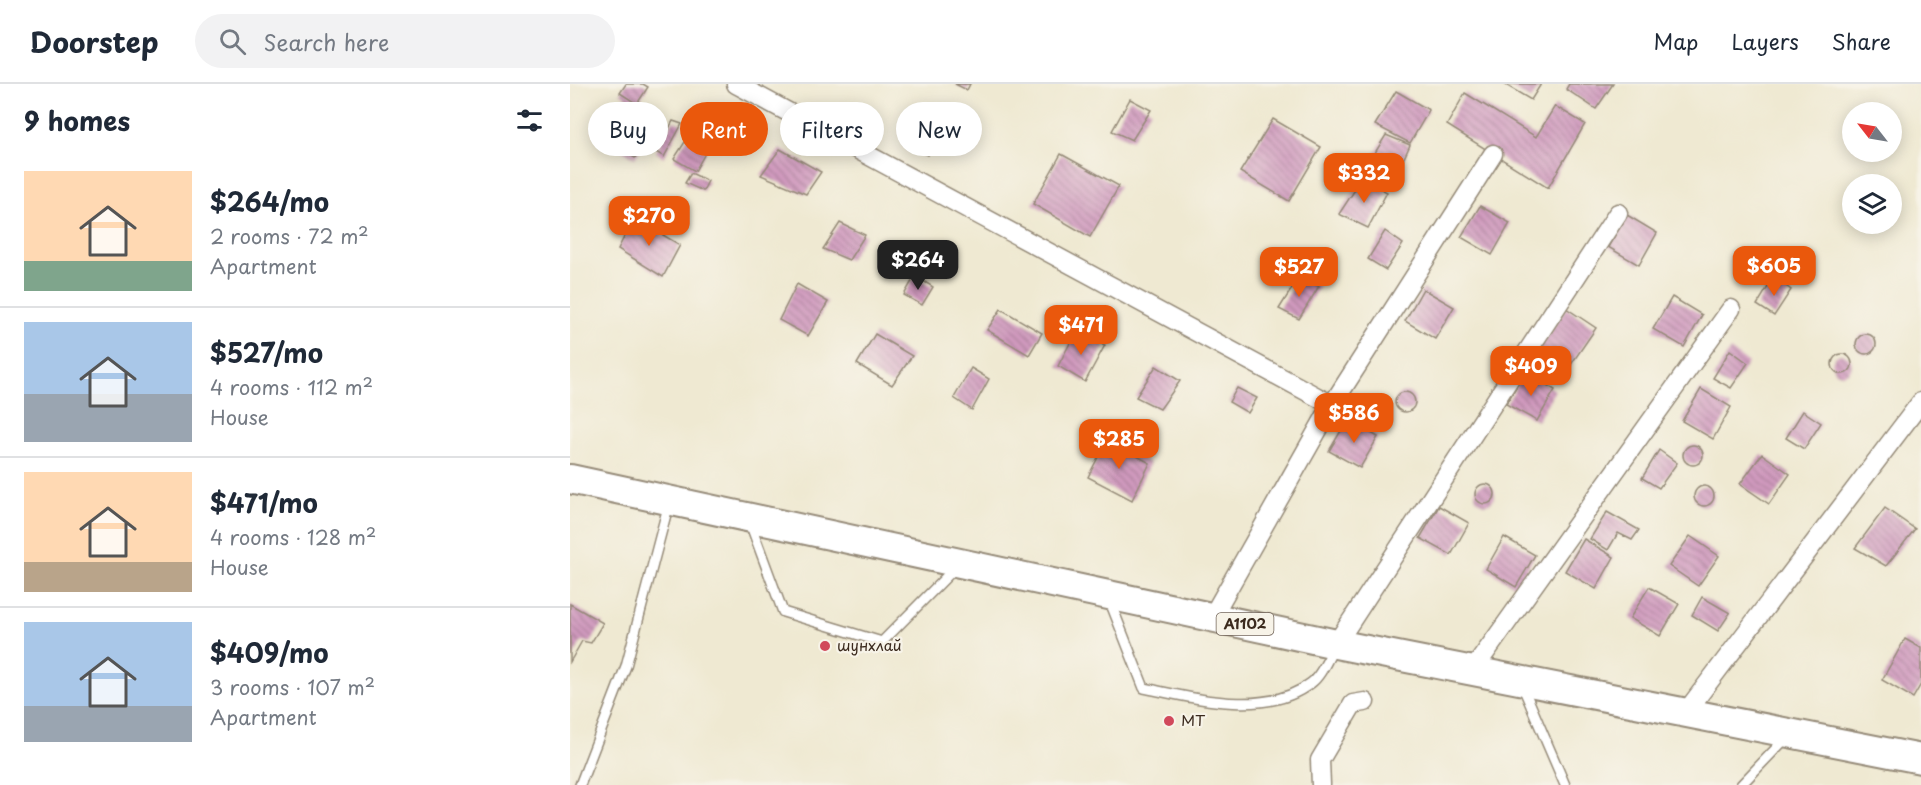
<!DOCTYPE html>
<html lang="en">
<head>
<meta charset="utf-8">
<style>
  :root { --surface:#fff; --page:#f2f2f3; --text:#1f2937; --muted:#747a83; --line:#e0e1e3; --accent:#ea580c }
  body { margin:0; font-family:"Playpen Sans",sans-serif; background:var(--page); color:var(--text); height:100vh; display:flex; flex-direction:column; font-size:22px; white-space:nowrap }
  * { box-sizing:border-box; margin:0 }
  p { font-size:20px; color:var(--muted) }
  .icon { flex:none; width:33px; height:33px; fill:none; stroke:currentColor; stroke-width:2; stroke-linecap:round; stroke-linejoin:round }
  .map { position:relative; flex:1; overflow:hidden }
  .drawer { display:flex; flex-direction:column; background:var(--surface); width:570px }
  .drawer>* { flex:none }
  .hud { position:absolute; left:18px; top:18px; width:570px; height:54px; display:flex; gap:12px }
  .needle { width:39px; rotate:301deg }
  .tools { position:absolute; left:1272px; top:18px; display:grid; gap:12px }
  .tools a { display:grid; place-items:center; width:60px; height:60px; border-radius:50%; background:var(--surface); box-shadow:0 3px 15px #0003; font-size:30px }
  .price { position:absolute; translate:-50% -51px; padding:0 14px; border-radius:12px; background:var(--accent); color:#fff; font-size:20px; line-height:39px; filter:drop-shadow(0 2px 3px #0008) }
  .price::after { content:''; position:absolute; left:50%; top:36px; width:18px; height:14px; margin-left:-9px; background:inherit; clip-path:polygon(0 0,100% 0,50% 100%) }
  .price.on { background:#222; color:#fff }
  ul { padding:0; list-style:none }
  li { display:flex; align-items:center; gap:18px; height:150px; padding:0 24px }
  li+li { border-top:2px solid var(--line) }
  li span { display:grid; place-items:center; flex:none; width:168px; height:120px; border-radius:0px; color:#555 }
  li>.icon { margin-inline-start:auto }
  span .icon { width:72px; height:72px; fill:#fffc; stroke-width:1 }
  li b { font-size:26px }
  h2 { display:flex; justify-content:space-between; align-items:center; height:72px; padding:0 24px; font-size:26px }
  .tag { padding:0 21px; border-radius:27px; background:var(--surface); box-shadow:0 3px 15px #0003; font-size:21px; line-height:54px }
  .tag.on { background:var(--accent); color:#fff }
  header { display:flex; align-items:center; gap:36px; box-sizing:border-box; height:84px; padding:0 30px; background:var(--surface); border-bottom:2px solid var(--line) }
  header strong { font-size:28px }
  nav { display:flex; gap:33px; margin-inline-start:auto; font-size:21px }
  .search { width:420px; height:54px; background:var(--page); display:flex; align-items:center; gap:15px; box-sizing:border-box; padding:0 21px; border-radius:33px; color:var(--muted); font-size:22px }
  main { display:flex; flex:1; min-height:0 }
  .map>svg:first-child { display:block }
  .building { fill:url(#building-back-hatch) }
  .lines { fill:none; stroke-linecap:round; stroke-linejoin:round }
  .service-casing { stroke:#958a78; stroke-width:12 }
  .minor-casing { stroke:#958a78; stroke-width:21 }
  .primary-casing { stroke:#958a78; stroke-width:32 }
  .service { stroke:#fff; stroke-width:9 }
  .minor { stroke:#fff; stroke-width:18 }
  .primary { stroke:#fff; stroke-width:28 }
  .poi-dot { fill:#d1495b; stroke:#f7f3e8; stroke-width:2 }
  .labels { text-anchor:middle; stroke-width:4.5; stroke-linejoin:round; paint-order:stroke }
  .shield { fill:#f7f3e8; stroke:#73665b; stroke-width:1.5 }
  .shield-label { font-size:14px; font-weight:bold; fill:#3b2a1e }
  .poi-label { font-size:15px; fill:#3b2a1e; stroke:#f7f3e8; text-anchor:start }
</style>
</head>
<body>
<header>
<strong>Doorstep</strong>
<div class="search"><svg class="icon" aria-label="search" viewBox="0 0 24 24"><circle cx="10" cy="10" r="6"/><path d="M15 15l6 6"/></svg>Search here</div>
<nav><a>Map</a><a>Layers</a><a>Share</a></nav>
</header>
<main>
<section class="drawer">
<h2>9 homes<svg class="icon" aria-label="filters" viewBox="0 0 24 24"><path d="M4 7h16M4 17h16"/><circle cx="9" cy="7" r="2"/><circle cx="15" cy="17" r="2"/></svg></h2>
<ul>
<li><span style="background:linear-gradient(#ffd9b3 75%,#7fa58c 0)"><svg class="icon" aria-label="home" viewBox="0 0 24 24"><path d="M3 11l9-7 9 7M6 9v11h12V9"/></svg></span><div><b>$264/mo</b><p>2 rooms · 72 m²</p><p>Apartment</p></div></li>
<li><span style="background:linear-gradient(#a9c7e8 60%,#9aa5b1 0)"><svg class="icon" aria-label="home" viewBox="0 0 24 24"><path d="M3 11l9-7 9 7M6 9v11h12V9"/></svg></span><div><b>$527/mo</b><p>4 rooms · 112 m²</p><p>House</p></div></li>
<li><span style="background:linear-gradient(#ffd9b3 75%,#b9a48a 0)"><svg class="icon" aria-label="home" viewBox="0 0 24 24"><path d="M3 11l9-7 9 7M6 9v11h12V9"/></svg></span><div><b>$471/mo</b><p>4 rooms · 128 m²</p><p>House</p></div></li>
<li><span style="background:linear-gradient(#a9c7e8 70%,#9aa5b1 0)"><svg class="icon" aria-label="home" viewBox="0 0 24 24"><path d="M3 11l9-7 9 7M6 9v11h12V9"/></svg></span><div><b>$409/mo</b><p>3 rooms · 107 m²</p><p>Apartment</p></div></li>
</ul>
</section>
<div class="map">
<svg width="1351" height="701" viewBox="0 0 1351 701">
  <defs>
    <pattern id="building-back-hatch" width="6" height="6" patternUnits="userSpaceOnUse" patternTransform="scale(1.5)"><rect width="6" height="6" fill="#d09abe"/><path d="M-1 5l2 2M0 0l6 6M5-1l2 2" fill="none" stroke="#aa7e9a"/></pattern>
  </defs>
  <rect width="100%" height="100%" fill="#f7f3e8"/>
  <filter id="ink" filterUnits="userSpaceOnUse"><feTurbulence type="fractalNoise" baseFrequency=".0167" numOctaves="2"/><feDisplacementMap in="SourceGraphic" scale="12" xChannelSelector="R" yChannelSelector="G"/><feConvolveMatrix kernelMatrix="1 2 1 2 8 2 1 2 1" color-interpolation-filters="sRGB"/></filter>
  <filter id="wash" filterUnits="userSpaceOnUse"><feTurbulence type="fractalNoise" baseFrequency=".008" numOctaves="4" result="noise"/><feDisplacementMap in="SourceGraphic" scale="24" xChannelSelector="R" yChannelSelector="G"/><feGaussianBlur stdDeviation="1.35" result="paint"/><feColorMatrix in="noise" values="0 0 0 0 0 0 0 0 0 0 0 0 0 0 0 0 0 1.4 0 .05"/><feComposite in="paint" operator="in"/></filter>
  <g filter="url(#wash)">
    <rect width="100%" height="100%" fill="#efe9d2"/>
    <g id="blocks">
      <!-- building -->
      <g class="building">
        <path d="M56 0H73L78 3 67 20 50 9Z"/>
        <path d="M385 0H400L397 6Z"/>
        <path d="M934 0H971L961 16Z"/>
        <path d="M999 0H1043L1026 25 996 5Z"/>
        <path d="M826 7 859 26 840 59 805 41Z"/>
        <path d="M895 9 966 53 985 22 1015 40 978 104 877 41Z"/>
        <path d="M560 15 581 26 562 56 542 47Z"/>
        <path d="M51 32 78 52 65 74 34 56Z"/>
        <path d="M703 35 751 63 719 117 670 88Z"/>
        <path d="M103 37 112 40 94 73 86 68Z"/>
        <path d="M357 43 369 49 358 71 344 64Z"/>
        <path d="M122 47 142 57 125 87 104 75Z"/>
        <path d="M816 51 840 61 829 85 803 72Z"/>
        <path d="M210 65 251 88 236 110 191 91Z"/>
        <path d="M491 70 549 102 520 153 463 120Z"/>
        <path d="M121 89 138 97 133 107 115 99Z"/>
        <path d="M792 95 817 108 798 144 769 130Z"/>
        <path d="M910 122 940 139 922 171 891 153Z"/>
        <path d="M1057 131 1087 149 1069 181 1038 163Z"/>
        <path d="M64 134 110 161 93 193 48 165Z"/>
        <path d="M270 139 295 151 279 176 253 165Z"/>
        <path d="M815 147 833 160 816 186 798 175Z"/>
        <path d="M345 192 363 203 352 221 334 211Z"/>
        <path d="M729 193 749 202 729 235 709 225Z"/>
        <path d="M1204 193 1221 206 1204 232 1187 221Z"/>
        <path d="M227 200 258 218 238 252 209 236Z"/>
        <path d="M853 205 884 223 865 255 835 237Z"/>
        <path d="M1102 213 1132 231 1114 263 1083 245Z"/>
        <path d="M996 224 1026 244 989 298 959 278Z"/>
        <path d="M431 225 472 249 459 271 417 246Z"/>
        <path d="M506 248 535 261 515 298 488 282Z"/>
        <path d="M305 250 342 272 322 301 287 280Z"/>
        <circle cx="1296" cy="260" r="10"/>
        <path d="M1160 266 1178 279 1161 304 1143 294Z"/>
        <circle cx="1272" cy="280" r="10"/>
        <path d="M586 282 610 297 590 325 566 313Z"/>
        <path d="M401 284 419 295 402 326 384 314Z"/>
        <path d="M955 288 985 306 967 337 936 320Z"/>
        <path d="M667 304 687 314 678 329 659 318Z"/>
        <path d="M1131 305 1161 323 1143 355 1112 337Z"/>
        <circle cx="835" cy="318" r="10"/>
        <path d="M1233 327 1251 339 1234 365 1216 354Z"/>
        <path d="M778 335 808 353 790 384 759 367Z"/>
        <path d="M537 356 580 379 562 416 518 393Z"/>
        <circle cx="1123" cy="371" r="10"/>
        <path d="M1089 366 1107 379 1089 404 1072 394Z"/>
        <path d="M1192 370 1220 390 1199 420 1170 400Z"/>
        <circle cx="915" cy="410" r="10"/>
        <circle cx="1134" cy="412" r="10"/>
        <path d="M869 422 899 439 881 471 850 454Z"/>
        <path d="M1315 424 1345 445 1316 482 1285 464Z"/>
        <path d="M1037 428 1069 446 1062 456 1048 449 1038 466 1020 455Z"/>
        <path d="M1120 452 1149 472 1128 502 1099 482Z"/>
        <path d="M934 453 965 471 946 503 916 485Z"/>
        <path d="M1014 455 1044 473 1026 505 995 487Z"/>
        <path d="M1079 503 1109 520 1090 552 1060 534Z"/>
        <path d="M1132 513 1160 529 1148 547 1122 531Z"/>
        <path d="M0 520 33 539 21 559 12 557 0 578Z"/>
        <path d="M1335 555 1351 564V600L1343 614 1312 596Z"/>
      </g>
    </g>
  </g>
  <g filter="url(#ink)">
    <use href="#blocks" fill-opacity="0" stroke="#958a78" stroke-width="1.5"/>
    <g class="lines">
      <defs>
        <g id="service">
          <path d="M180 439 213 528 312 558 386 483"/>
          <path d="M539 515 574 604C624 614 697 634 741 599 751 592 758 574 764 564"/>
          <path d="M952 601 995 701"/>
          <path d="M10 701 56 582 99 419"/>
          <path d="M1171 701 1217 653"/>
        </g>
        <g id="minor">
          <path d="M166 0 762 321"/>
          <path d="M642 533 762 321 923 70"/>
          <path d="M766 560 1048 129"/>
          <path d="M903 586 1161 225"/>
          <path d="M1116 628 1351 318"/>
          <path d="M751 701 750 676 783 620 795 618"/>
        </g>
        <path id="primary" d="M0 395 766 560 1351 675"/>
      </defs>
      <!-- service casing -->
      <use href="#service" class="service-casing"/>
      <!-- minor casing -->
      <use href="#minor" class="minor-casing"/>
      <!-- primary casing -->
      <use href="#primary" class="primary-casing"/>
      <!-- service -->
      <use href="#service" class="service"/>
      <!-- minor -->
      <use href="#minor" class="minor"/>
      <!-- primary -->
      <use href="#primary" class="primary"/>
    </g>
  </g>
  <!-- markers -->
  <g class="poi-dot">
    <circle cx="255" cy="562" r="6"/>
    <circle cx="599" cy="637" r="6"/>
  </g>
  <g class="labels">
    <!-- shield labels -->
    <rect class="shield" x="646.5" y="529" width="57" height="22" rx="4.5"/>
    <g class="shield-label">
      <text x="675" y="545">A1102</text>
    </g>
    <!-- poi labels -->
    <g class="poi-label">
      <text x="267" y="567">шунхлай</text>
      <text x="611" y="642">МТ</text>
    </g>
  </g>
</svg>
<div class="tools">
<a><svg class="needle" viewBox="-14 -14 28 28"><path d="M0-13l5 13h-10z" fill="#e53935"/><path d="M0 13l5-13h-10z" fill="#747a83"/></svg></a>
<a><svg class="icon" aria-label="layers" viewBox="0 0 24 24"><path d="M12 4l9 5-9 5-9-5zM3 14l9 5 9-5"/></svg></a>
</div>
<b class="price" style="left:794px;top:120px">$332</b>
<b class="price" style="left:79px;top:163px">$270</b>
<b class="price on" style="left:348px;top:207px">$264</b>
<b class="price" style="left:1204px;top:213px">$605</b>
<b class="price" style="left:729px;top:214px">$527</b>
<b class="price" style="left:511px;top:272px">$471</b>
<b class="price" style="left:961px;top:313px">$409</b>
<b class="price" style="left:784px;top:360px">$586</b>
<b class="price" style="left:549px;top:386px">$285</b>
<div class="hud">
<a class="tag">Buy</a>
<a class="tag on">Rent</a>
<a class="tag">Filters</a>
<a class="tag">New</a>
</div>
</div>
</main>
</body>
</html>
